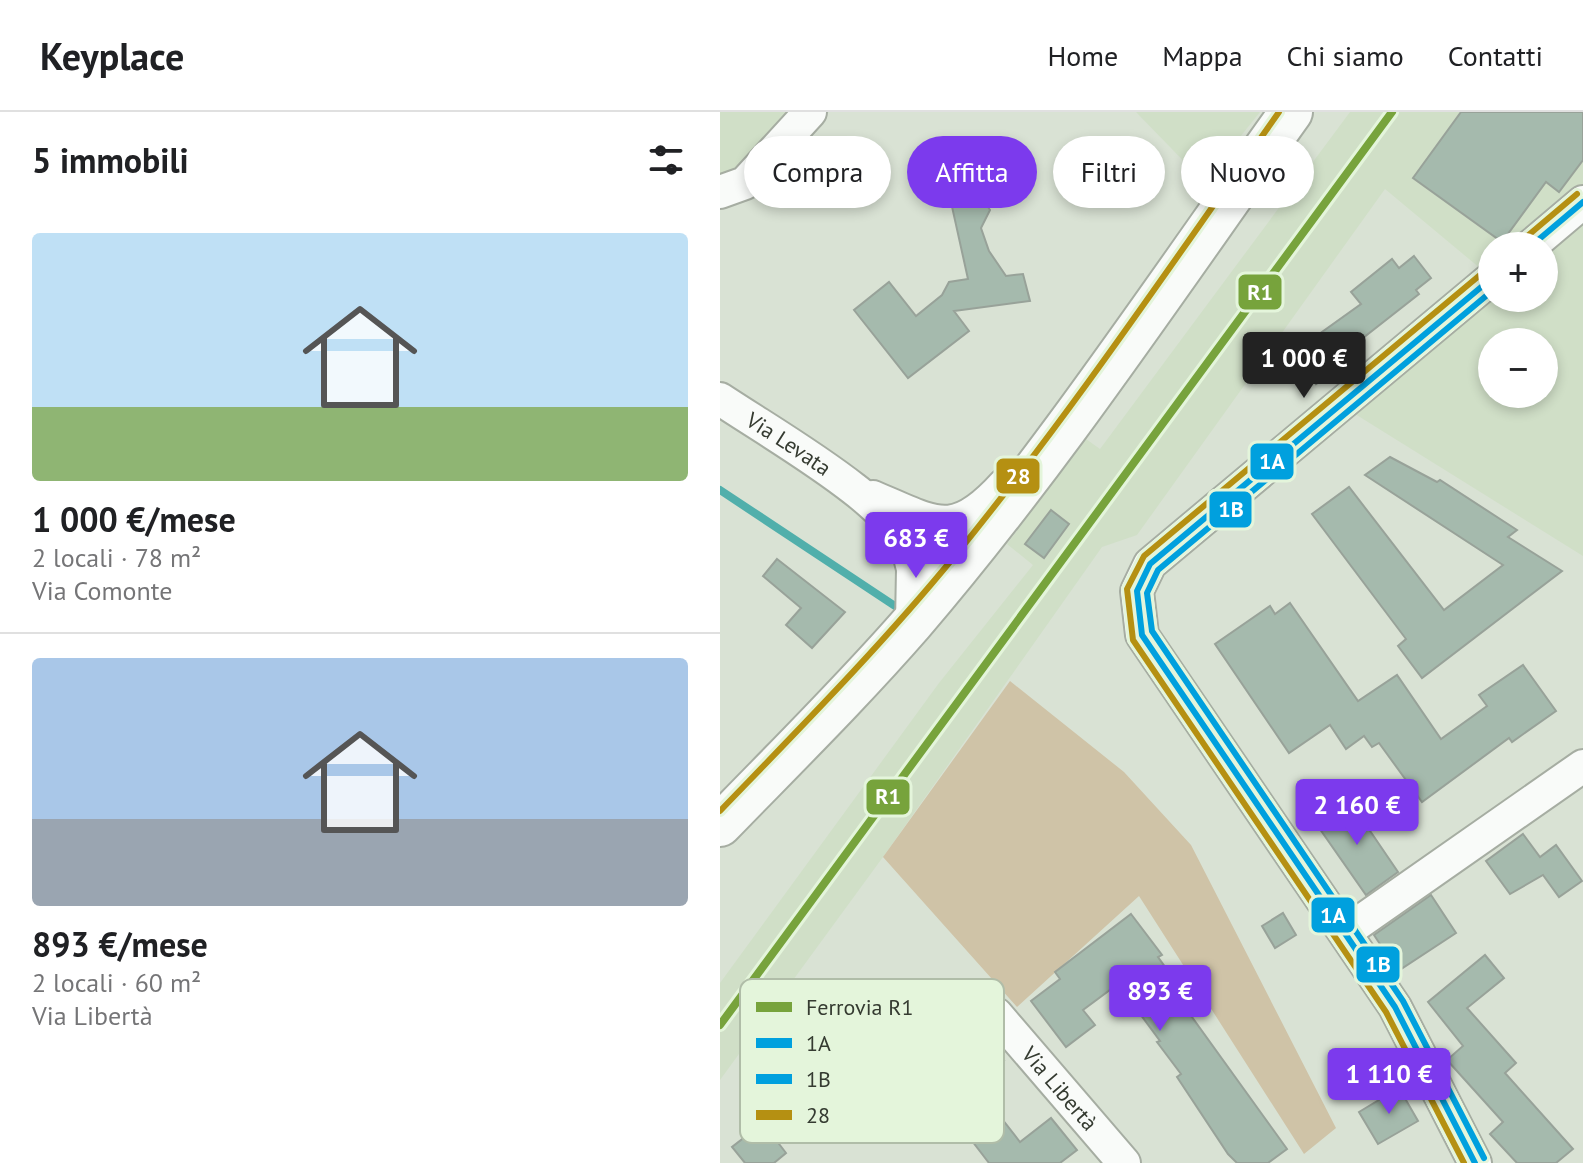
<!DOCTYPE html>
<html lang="it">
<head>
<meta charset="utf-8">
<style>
  :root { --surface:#fff; --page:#f6f6f6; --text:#202124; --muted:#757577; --line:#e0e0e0; --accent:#7c3aed }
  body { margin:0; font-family:"PT Sans",sans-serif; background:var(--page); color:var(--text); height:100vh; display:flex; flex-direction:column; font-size:30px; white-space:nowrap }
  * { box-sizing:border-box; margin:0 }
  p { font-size:26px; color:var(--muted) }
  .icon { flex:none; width:44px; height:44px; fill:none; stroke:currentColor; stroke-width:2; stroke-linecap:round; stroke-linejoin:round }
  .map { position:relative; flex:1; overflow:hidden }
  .panel { display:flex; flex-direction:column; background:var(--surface); width:720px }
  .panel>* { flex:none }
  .guide { position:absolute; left:24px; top:24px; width:718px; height:72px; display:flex; gap:16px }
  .buttons { position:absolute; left:758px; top:120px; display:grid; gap:16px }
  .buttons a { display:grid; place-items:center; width:80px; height:80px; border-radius:50%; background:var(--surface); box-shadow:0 4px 12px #0003; font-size:40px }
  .price { position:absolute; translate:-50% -68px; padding:0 18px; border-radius:8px; background:var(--accent); color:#fff; font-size:26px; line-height:52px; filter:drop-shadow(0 2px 4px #0008) }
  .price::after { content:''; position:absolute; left:50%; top:48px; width:24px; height:18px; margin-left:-12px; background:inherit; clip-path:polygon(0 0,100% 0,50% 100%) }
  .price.on { background:#222; color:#fff }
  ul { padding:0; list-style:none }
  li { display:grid; align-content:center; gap:16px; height:424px; padding:0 32px }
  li+li { border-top:2px solid var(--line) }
  li span { display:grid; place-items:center; height:248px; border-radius:8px; color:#555 }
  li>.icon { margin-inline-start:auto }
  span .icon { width:144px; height:144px; fill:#fffc; stroke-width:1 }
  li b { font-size:34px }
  h2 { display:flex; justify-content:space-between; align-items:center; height:96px; padding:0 32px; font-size:34px }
  .pill { padding:0 28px; border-radius:36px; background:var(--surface); box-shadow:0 4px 12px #0003; font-size:28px; line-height:72px }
  .pill.on { background:var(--accent); color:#fff }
  header { display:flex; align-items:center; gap:48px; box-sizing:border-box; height:112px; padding:0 40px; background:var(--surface); border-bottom:2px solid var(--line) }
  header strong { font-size:38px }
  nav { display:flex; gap:44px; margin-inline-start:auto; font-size:28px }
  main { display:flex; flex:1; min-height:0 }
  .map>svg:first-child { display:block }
  .built { fill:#d0dfc7; fill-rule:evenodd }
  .green { fill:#cfc3a7 }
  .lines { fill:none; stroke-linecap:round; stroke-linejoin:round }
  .stream { stroke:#51afab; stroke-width:8 }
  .building { fill:#a5baad; stroke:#98a299; stroke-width:2 }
  .minor-casing { stroke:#a6ada2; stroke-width:36 }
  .major-casing { stroke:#a6ada2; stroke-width:46 }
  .minor { stroke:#f9fbf9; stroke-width:32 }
  .major { stroke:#f9fbf9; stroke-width:42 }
  .bus-1-casing { stroke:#e4f5db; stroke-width:12 }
  .bus-2-casing { stroke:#e4f5db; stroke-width:12 }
  .bus-3-casing { stroke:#e4f5db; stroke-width:12 }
  .bus-1 { stroke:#00a0de; stroke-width:6 }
  .bus-2 { stroke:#00a0de; stroke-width:6 }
  .bus-3 { stroke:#b59012; stroke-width:6 }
  .rail-1-casing { stroke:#e4f5db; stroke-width:14 }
  .rail-1 { stroke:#77a33c; stroke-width:8 }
  .labels { text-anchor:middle; stroke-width:8; stroke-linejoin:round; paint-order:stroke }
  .street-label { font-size:22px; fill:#353b31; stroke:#e4f5db }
  .key { fill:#e4f5db; stroke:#b0bda8; stroke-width:2 }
  .key-label { font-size:22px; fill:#353b31 }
  .line-badge { stroke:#e4f5db; stroke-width:3 }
  .badge-label { font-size:22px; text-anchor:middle; font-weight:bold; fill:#fff }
</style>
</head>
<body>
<header>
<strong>Keyplace</strong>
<nav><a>Home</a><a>Mappa</a><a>Chi siamo</a><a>Contatti</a></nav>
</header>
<main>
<section class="panel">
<h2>5 immobili<svg class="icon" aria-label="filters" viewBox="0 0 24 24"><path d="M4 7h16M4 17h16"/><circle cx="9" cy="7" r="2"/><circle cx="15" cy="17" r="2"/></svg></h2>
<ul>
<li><span style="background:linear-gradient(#bfe0f5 70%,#8fb573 0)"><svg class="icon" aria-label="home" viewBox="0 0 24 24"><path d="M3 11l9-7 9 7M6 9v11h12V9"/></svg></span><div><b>1 000 €/mese</b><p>2 locali · 78 m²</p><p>Via Comonte</p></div></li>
<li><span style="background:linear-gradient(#a9c7e8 65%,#9aa5b1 0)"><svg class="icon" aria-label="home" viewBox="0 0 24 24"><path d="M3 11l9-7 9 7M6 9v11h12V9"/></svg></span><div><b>893 €/mese</b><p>2 locali · 60 m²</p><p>Via Libertà</p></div></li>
</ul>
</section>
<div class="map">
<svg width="863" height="1051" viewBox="0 0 863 1051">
  <rect width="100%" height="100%" fill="#d9e2d4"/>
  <!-- built -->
  <g class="built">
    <path d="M0 0H109L23 86 0 95Z"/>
    <path d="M416 0H540L484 70Z"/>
    <path d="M630 0H863V444L611 287 767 162 665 77 417 423 382 435 163 745 0 968V871L219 571 313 453 287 432 366 327 380 337ZM772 134H824V186H772ZM772 230H824V282H772Z"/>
  </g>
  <!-- green -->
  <path class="green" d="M290 569 404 660 471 733 616 1016 584 1042 419 784 297 895 163 745Z"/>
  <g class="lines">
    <!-- stream -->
    <path class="stream" d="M0 378 178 496"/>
  </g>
  <!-- building -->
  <g class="building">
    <path d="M741 0H863V48L839 80 826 70 782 130 693 66Z"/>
    <path d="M278 68 260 82 270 98 261 116 269 139 286 164 303 162 310 189 234 199 249 219 188 266 134 198 169 170 196 204 222 183 229 170 248 167 227 72Z"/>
    <path d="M694 144 711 166 696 178 699 182 629 237 635 246 596 272 574 240 641 192 631 180 672 147 679 156Z"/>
    <path d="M670 345 717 370 720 368 797 418 788 425 842 459 702 566 678 534 686 527 592 402 629 375 724 498 783 453 645 363Z"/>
    <path d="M331 398 349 412 324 446 305 432Z"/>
    <path d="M57 447 125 500 92 536 66 513 81 496 43 464Z"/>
    <path d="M570 491 638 589 677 563 721 627 767 594 759 583 803 553 836 599 792 630 789 626 702 690 659 631 652 635 644 624 626 637 610 613 569 641 495 532 550 494 555 502Z"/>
    <path d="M629 688 678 760 646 783 595 710Z"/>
    <path d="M803 722 820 745 836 733 862 769 839 785 823 763 790 782 766 749Z"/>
    <path d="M711 783 736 821 678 859 654 823Z"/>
    <path d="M563 801 576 823 555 836 542 814Z"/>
    <path d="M411 802 442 843 438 845 456 870 453 872 475 902 472 905 567 1037 548 1051H517L508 1042 457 965 461 962 437 930 440 929 398 872 363 898 375 913 346 935 311 889 340 867 335 860Z"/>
    <path d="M765 843 784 866 747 896 796 951 785 961 853 1037 836 1051H797L770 1022 783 1010 727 948 743 934 708 890Z"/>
    <path d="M260 919 284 948 254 971 300 1030 331 1006 357 1038 340 1051H269L219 986 206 996 189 974Z"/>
    <path d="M679 976 698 1009 658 1032 639 1000Z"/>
    <path d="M43 1011 66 1041 54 1051H25L12 1035Z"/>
  </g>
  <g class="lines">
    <defs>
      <g id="minor">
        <path d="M0 80 25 71 90 0"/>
        <path d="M811 134 863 90"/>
        <path id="s1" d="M0 287C44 316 92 344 134 377 170 404 194 440 237 456"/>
        <path d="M153 385C215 411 233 429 284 373"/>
        <path d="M185 425 193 457 192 511"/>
        <path d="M627 819 863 654"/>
        <path id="s2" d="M276 902 404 1051"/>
        <path d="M755 1051 675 895 422 523 417 479 430 452 772 166"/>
      </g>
      <path id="major" d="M0 713C64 647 131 581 192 511 330 350 448 172 571 0"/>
    </defs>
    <!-- minor casing -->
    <use href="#minor" class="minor-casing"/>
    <!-- major casing -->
    <use href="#major" class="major-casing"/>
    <!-- minor -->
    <use href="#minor" class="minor"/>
    <!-- major -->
    <use href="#major" class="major"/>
    <defs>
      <g id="bus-1">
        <path d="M811 134 863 90"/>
        <path d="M755 1051 675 895 422 523 417 479 430 452 772 166"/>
      </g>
      <path id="bus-2" d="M764 1046 683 889 432 519 427 481 438 458 772 179"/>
      <g id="bus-3">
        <path d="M805 126 857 82"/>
        <path d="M0 699C80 616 161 534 234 445 350 303 453 150 559 0"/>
        <path d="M744 1051 666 900 413 528 407 477 424 444 766 158"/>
      </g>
    </defs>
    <!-- bus-1 casing -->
    <use href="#bus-1" class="bus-1-casing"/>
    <!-- bus-2 casing -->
    <use href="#bus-2" class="bus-2-casing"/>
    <!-- bus-3 casing -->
    <use href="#bus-3" class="bus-3-casing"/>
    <!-- bus-1 -->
    <use href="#bus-1" class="bus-1"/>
    <!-- bus-2 -->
    <use href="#bus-2" class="bus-2"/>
    <!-- bus-3 -->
    <use href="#bus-3" class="bus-3"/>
    <defs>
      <path id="rail-1" d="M0 913 672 0"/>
    </defs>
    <!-- rail-1 casing -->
    <use href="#rail-1" class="rail-1-casing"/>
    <!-- rail-1 -->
    <use href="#rail-1" class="rail-1"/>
  </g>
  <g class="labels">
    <!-- street labels -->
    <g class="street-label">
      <text dy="8" stroke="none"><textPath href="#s1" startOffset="82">Via Levata</textPath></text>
      <text dy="8" stroke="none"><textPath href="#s2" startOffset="98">Via Libertà</textPath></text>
    </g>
  </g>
  <!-- legend -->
  <rect x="20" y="867" width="264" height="164" rx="12" class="key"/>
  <rect x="36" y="890" width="36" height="10" fill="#77a33c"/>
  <rect x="36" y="926" width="36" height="10" fill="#00a0de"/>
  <rect x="36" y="962" width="36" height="10" fill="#00a0de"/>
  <rect x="36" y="998" width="36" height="10" fill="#b59012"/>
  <g class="key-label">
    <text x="86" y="903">Ferrovia R1</text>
    <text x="86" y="939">1A</text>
    <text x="86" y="975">1B</text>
    <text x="86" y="1011">28</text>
  </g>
  <g class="line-badge">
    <rect x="517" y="161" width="46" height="38" rx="8" fill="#77a33c"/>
    <rect x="529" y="330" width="46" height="39" rx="8" fill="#00a0de"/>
    <rect x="275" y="345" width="46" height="38" rx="8" fill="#b59012"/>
    <rect x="488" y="378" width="45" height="39" rx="8" fill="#00a0de"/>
    <rect x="145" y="666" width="46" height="38" rx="8" fill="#77a33c"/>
    <rect x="590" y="784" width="46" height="38" rx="8" fill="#00a0de"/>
    <rect x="635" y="833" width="46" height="39" rx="8" fill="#00a0de"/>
  </g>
  <g class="badge-label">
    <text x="540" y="188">R1</text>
    <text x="552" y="357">1A</text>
    <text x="298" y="372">28</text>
    <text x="511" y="405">1B</text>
    <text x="168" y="692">R1</text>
    <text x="613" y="811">1A</text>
    <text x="658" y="860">1B</text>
  </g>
</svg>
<div class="buttons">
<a>+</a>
<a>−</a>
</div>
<b class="price on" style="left:584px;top:288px">1 000 €</b>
<b class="price" style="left:196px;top:468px">683 €</b>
<b class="price" style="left:637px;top:735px">2 160 €</b>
<b class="price" style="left:440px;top:921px">893 €</b>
<b class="price" style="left:669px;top:1004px">1 110 €</b>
<div class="guide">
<a class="pill">Compra</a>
<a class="pill on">Affitta</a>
<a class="pill">Filtri</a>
<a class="pill">Nuovo</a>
</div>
</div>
</main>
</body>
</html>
